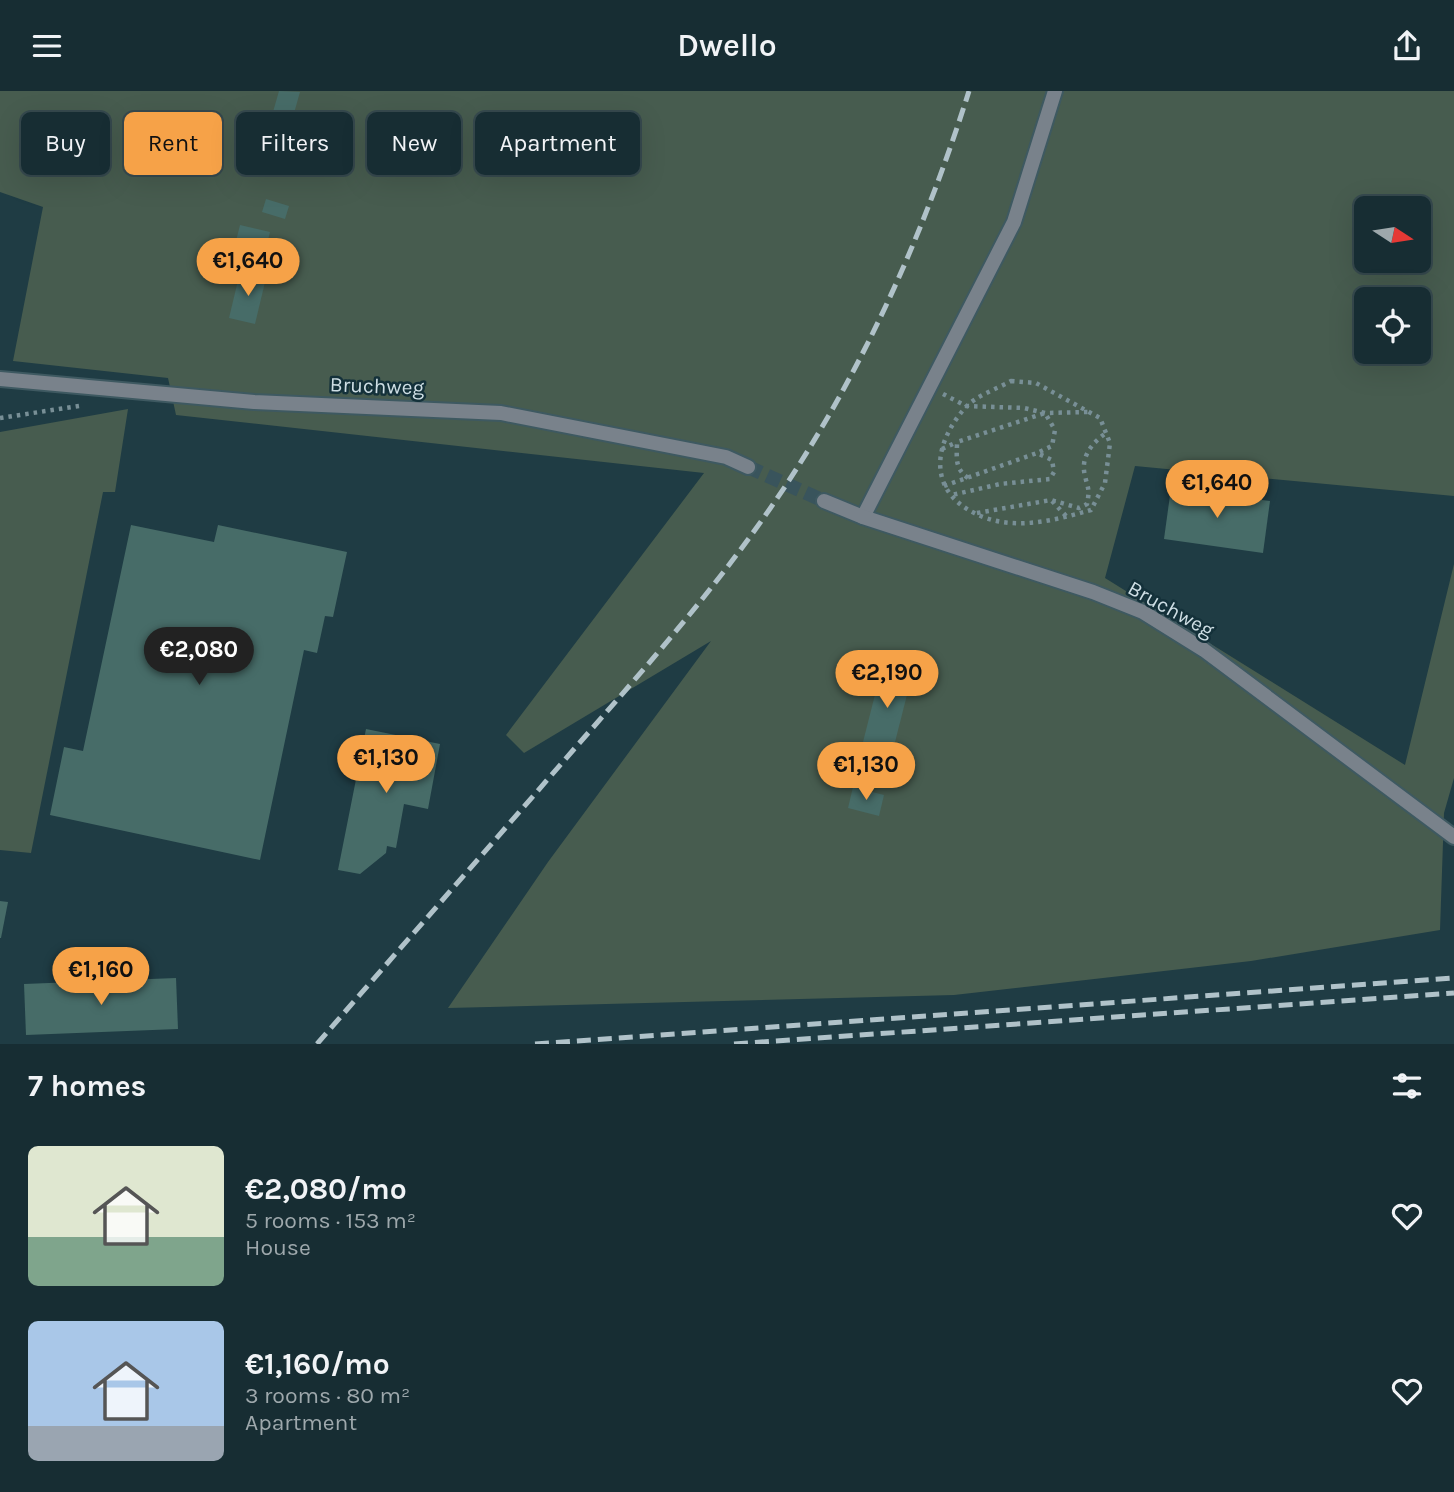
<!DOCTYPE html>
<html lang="en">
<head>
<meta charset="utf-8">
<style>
  :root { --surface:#172d33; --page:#24393f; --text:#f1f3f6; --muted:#9ea8ac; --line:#36494e; --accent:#f6a248 }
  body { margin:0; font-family:Karla,sans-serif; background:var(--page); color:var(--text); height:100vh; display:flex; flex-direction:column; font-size:26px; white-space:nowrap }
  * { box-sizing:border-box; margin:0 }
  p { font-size:23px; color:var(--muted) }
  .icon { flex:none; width:38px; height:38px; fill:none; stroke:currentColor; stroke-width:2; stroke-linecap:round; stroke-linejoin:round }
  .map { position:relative; height:953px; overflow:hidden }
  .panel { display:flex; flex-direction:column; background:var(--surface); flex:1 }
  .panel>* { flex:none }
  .top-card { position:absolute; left:21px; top:21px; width:700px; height:63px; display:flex; gap:14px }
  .needle { width:46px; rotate:102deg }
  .buttons { position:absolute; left:1354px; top:105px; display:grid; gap:14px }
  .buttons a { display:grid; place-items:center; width:77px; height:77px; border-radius:10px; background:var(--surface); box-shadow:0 7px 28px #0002,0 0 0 2px var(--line); font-size:35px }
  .price { position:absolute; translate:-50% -60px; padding:0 16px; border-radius:24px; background:var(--accent); color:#111; font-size:23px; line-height:46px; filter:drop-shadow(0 2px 4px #0008) }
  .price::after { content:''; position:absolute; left:50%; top:42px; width:21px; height:16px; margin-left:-10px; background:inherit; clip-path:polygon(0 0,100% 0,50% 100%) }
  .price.active { background:#222; color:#fff }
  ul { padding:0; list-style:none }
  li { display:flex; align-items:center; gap:21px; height:175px; padding:0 28px }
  li span { display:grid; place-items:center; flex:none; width:196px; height:140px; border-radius:10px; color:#555 }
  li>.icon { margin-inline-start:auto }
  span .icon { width:84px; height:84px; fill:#fffc; stroke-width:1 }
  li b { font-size:30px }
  h2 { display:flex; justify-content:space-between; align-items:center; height:84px; padding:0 28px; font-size:30px }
  .tag { padding:0 24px; border-radius:10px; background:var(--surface); box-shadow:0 7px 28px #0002,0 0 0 2px var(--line); font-size:24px; line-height:63px }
  .tag.active { background:var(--accent); color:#111 }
  header { display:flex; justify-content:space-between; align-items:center; height:91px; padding:0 28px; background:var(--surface); font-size:32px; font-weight:600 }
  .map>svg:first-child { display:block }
  .green { fill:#475c4f; fill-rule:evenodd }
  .building { fill:#476c68 }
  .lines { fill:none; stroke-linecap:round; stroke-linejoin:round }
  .minor-tunnel { stroke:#39545c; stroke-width:14; stroke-dasharray:14 7; stroke-linecap:butt }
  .service-casing { stroke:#3e5961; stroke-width:18 }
  .minor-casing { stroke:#3e5961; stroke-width:18 }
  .path { stroke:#788f96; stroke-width:4.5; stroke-dasharray:3.5 5; stroke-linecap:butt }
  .service { stroke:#79828b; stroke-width:14 }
  .minor { stroke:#79828b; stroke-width:14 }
  .rail { stroke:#b0c2c9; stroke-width:5; stroke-dasharray:14 7; stroke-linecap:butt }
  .labels { text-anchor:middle; stroke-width:5; stroke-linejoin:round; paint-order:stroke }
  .street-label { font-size:21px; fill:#cedee4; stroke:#14313a }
</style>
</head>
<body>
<header><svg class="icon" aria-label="menu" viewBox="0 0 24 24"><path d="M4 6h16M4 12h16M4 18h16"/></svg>Dwello<svg class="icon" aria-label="share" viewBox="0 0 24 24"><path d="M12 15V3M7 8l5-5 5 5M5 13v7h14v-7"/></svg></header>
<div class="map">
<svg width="1454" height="953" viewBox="0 0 1454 953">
  <rect width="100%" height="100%" fill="#1f3c44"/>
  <!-- green -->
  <g class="green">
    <path d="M0 0H1454V405L1135 375 1105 487 1405 674 1454 473V687L1444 722 1440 839 1251 870 954 904 448 917 548 771 711 550 524 662 506 644 704 382 176 324 168 287 13 270 43 116 0 101ZM1367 117H1419V170H1367ZM1367 208H1419V261H1367Z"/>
    <path d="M128 318 115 401H103L31 762 0 759V341Z"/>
  </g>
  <!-- building -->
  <g class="building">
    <path d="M279 0 300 1 280 72 260 66Z"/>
    <path d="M266 108 289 115 285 128 262 121Z"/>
    <path d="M240 134 270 141 266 157 236 150Z"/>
    <path d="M240 181 266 187 255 233 229 227Z"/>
    <path d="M1171 397 1270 410 1263 462 1164 448Z"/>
    <path d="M131 434 214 451 218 434 347 461 333 526 325 525 317 562 304 559 260 769 50 724 64 656 83 660Z"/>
    <path d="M881 580 911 588 893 659 863 651Z"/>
    <path d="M366 638 440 653 428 718 404 713 396 757 387 755 386 762 360 783 338 779Z"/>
    <path d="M853 696 884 704 879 725 848 717Z"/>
    <path d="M0 810 8 811 1 847H0Z"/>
    <path d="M176 887 178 938 26 944 24 893Z"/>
  </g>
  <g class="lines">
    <!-- minor-tunnel -->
    <path class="minor-tunnel" d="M748 376 824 410"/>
    <defs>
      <path id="service" d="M863 426 1014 131 1055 0"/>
      <g id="minor">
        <path d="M0 288 254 311 501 322 726 366 748 376"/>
        <path d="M824 410 863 426 1093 501 1143 521 1204 559 1454 746"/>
      </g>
    </defs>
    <!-- service casing -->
    <use href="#service" class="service-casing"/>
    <!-- minor casing -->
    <use href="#minor" class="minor-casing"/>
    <!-- path -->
    <g class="path">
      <path d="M1011 290 1036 292 1100 327 1110 352 1105 392 1091 419C1059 428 1020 439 986 427 929 407 929 358 965 317 975 305 997 298 1011 290Z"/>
      <path d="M943 303 966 315 1024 317 1045 322 1089 321"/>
      <path d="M0 327 79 315"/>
      <path d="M942 358 957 351"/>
      <path d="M968 387C954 377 957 366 957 351L1045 322 1055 339 1052 355 1037 362"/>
      <path d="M944 395 1037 362 1052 369 1054 381 1050 388 1000 393 952 404"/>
      <path d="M1052 410 1067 426"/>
      <path d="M977 422 1051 409 1079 417 1087 413C1090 398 1088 398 1085 385 1080 366 1092 352 1106 342"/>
    </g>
    <!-- service -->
    <use href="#service" class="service"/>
    <!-- minor -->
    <use href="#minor" class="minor"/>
    <!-- rail -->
    <g class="rail">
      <path d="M317 953C403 854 489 756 575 657 653 568 733 478 797 377 872 259 927 133 969 0"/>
      <path d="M535 953 1454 887"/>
      <path d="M734 953 1454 902"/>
    </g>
  </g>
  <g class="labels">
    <!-- street labels -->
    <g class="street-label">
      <text transform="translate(377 295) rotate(2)" y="7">Bruchweg</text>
      <text transform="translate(1171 518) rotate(29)" y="7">Bruchweg</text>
    </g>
  </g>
</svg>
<div class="buttons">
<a><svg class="needle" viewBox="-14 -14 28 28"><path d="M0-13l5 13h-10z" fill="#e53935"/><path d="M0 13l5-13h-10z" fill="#9ea8ac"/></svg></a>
<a><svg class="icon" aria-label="locate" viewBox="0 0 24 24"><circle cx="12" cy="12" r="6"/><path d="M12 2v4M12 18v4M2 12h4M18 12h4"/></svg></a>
</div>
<b class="price" style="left:248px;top:207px">€1,640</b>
<b class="price" style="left:1217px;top:429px">€1,640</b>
<b class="price active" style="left:199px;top:596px">€2,080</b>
<b class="price" style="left:887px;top:619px">€2,190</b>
<b class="price" style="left:386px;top:704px">€1,130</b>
<b class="price" style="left:866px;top:711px">€1,130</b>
<b class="price" style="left:101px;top:916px">€1,160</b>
<div class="top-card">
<a class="tag">Buy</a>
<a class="tag active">Rent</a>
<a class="tag">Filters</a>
<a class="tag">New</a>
<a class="tag">Apartment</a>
</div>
</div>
<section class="panel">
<h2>7 homes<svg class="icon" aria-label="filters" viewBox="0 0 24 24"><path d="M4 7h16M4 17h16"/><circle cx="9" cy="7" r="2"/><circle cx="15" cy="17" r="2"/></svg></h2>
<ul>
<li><span style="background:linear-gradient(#dfe7d0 65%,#7fa58c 0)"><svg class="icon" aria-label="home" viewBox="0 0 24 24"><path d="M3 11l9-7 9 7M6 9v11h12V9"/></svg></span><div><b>€2,080/mo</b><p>5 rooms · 153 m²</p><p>House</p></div><svg class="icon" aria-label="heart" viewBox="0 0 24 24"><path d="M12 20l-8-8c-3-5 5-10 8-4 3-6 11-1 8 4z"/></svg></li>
<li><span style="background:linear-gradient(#a9c7e8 75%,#9aa5b1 0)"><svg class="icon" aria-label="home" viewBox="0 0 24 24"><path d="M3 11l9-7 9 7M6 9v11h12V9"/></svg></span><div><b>€1,160/mo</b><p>3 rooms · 80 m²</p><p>Apartment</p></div><svg class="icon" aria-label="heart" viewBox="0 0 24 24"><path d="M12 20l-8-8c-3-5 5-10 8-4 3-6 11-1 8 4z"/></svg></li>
</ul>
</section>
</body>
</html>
